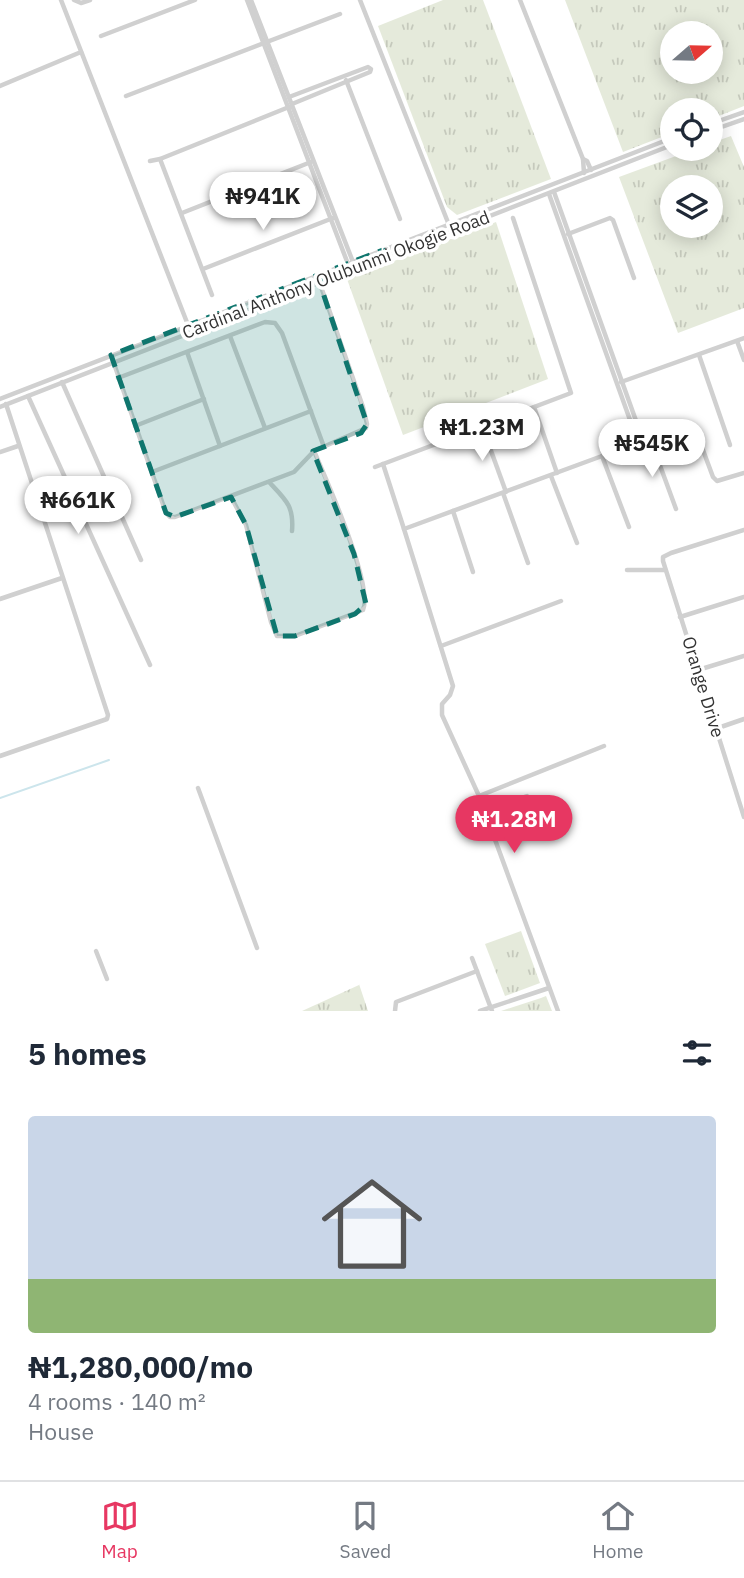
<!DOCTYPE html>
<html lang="en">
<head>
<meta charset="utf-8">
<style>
  :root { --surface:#fff; --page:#f6f6f7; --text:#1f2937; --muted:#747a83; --line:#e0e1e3; --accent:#e73762 }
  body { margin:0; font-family:"IBM Plex Sans",sans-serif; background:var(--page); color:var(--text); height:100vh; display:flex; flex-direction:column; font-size:26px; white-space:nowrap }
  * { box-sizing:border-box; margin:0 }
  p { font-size:23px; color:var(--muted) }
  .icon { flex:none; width:38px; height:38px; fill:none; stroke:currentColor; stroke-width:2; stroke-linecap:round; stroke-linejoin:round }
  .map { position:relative; height:1011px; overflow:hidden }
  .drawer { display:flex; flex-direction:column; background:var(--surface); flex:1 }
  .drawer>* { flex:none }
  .needle { width:46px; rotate:70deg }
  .tools { position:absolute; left:660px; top:21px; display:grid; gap:14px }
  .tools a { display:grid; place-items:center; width:63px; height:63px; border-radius:50%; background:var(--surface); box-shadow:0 4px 18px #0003; font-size:35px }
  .price { position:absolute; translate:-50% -60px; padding:0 16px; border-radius:24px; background:#fff; color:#222; font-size:23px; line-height:46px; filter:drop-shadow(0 2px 4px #0008) }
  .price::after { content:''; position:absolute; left:50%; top:42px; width:21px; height:16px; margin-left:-10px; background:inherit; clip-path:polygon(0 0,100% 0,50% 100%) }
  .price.current { background:var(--accent); color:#fff }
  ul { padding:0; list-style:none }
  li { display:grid; align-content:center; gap:14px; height:371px; padding:0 28px }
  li+li { border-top:2px solid var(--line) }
  li span { display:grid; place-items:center; height:217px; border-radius:7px; color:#555 }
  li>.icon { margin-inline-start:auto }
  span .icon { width:126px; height:126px; fill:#fffc; stroke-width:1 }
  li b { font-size:30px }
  h2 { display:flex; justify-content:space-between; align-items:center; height:84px; padding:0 28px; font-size:30px }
  .menu { display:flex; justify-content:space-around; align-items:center; height:98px; border-top:2px solid var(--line); background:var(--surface); font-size:19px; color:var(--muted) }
  .menu a { display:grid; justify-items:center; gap:4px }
  .menu .current { color:var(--accent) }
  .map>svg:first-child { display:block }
  .grass { fill:url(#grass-tufts); fill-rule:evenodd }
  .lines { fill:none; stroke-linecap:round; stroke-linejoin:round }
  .stream { stroke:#cce5ec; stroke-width:2 }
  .minor { stroke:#d0d0d0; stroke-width:4.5 }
  .marked { fill:#0f766e; fill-opacity:0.2; stroke:#0f766e; stroke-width:5; stroke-dasharray:14 9; stroke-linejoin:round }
  .labels { text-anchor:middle; stroke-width:7; stroke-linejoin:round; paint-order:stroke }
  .street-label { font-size:18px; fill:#333; stroke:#fff }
</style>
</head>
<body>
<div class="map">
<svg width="744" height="1011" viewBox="0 0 744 1011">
  <defs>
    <pattern id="grass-tufts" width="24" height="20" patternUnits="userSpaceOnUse" patternTransform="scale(1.75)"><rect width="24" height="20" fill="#e5eadb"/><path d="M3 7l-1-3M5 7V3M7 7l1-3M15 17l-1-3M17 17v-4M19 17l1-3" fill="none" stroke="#c5c9bc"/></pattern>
  </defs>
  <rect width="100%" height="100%" fill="#fff"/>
  <!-- grass -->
  <g class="grass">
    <path d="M443 0H483L551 179 457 215 447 207 378 26Z"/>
    <path d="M565 0H744V106L711 119 710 110H672V133L623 152ZM710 33V72H672V33Z"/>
    <path d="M731 136 744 167V308L678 333 619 177 695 149H710L711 143ZM672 187H710V226H672Z"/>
    <path d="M496 222 548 379 403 435 347 279Z"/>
    <path d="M521 931 540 983 505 996 485 944Z"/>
    <path d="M359 984 368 1011H302L359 985Z"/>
    <path d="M546 996 552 1011H501L541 998Z"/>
  </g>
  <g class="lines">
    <!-- stream -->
    <path class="stream" d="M0 798 109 760"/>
    <!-- minor -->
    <g class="minor">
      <path d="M61 0 188 325"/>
      <path d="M74 0 81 3 90 0"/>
      <path d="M247 0 348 264"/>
      <path d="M251 0 353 262"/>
      <path d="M360 0 449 225"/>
      <path d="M520 0 583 159 587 161 591 170"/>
      <path d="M101 36 195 0"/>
      <path d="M346 80 400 219"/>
      <path d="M0 86 81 52"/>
      <path d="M126 96 340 14"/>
      <path d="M289 97 368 67 371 69 370 72 292 104"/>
      <path d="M710 124 744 112"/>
      <path d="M710 131 744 119"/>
      <path d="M160 159 212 295"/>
      <path d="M583 159 584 173"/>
      <path d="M150 161 160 159 289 107"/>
      <path d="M554 192 644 443"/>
      <path d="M549 194 639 445"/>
      <path d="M182 213 311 162"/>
      <path d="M568 234 610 218 613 220 634 278"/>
      <path d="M203 269 333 218"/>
      <path d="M230 336 265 428"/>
      <path d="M737 341 744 360"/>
      <path d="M187 352 220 446"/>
      <path d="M111 355 166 513 170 517H175L294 472 314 451 366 428 367 424 363 407 319 281"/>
      <path d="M699 355 730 445"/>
      <path d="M118 378 265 322 275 323 282 333 324 447"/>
      <path d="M62 382 141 560"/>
      <path d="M621 382 744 338"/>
      <path d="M28 396 150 665"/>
      <path d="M0 399 672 138"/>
      <path d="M0 407 672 145"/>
      <path d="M534 407 557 473"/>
      <path d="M135 426 204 399"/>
      <path d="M482 426 506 492"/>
      <path d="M651 441 676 509"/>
      <path d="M0 452 18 446"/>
      <path d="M602 456 629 527"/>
      <path d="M383 464 404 529"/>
      <path d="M375 467 571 393 513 218"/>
      <path d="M152 472 311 411"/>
      <path d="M551 476 577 543"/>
      <path d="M269 482C286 500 294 506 292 531"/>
      <path d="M503 493 528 563"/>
      <path d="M231 497 246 525 271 622 277 636H295L363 610C374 586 326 479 314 451"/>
      <path d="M453 511 473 572"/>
      <path d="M744 530 671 553 663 557V561L744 817"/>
      <path d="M627 570H665"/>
      <path d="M0 599 62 578"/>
      <path d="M680 617 744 597"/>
      <path d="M441 646 561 601"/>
      <path d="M698 670 744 656"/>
      <path d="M715 729 744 719"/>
      <path d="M0 756 107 719 108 715 6 404"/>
      <path d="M198 788 257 948"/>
      <path d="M479 796 604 746"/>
      <path d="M485 811 527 796"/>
      <path d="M493 834 536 819"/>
      <path d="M96 951 107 979"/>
      <path d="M472 958 492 1011"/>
      <path d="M395 1011 396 1002 477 971"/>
      <path d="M480 1011 549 988"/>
      <path d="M558 1011 479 796 442 715V704L450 695 453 686 404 529 602 456 694 426 713 477 717 481 744 473"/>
    </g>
  </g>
  <!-- marked area -->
  <path class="marked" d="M383 250 385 256 319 281 367 424 361 433 313 451 354 554 366 604 355 614 295 636H277L246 525 231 497 175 517 166 513 111 355Z"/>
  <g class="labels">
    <!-- street labels -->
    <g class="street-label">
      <text transform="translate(336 275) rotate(-21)" y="6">Cardinal Anthony Olubunmi Okogie Road</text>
      <text transform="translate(703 687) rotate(73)" y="6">Orange Drive</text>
    </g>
  </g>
</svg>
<div class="tools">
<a><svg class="needle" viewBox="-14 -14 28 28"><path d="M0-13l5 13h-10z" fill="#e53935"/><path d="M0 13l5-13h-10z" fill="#747a83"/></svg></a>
<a><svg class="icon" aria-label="locate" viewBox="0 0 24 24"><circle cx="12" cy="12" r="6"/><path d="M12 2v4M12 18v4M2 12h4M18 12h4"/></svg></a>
<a><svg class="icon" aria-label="layers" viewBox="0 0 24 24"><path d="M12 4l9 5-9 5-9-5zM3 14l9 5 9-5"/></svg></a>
</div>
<b class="price" style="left:263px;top:232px">₦941K</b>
<b class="price" style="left:482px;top:463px">₦1.23M</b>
<b class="price" style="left:652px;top:479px">₦545K</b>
<b class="price" style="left:78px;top:536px">₦661K</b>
<b class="price current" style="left:514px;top:855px">₦1.28M</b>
</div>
<section class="drawer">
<h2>5 homes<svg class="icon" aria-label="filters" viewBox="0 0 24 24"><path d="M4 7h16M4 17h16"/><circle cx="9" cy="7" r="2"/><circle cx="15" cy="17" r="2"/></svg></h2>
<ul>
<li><span style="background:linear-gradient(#c9d6e8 75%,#8fb573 0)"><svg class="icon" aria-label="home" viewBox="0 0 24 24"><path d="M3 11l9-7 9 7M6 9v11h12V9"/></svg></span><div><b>₦1,280,000/mo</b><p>4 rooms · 140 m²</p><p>House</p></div></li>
</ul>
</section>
<nav class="menu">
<a class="current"><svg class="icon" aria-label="map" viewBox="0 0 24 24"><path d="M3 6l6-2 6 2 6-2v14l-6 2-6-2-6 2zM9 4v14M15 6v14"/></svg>Map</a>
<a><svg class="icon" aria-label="saved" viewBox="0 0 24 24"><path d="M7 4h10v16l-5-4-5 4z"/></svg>Saved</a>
<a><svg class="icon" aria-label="home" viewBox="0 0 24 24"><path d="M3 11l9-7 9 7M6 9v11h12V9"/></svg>Home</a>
</nav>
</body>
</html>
